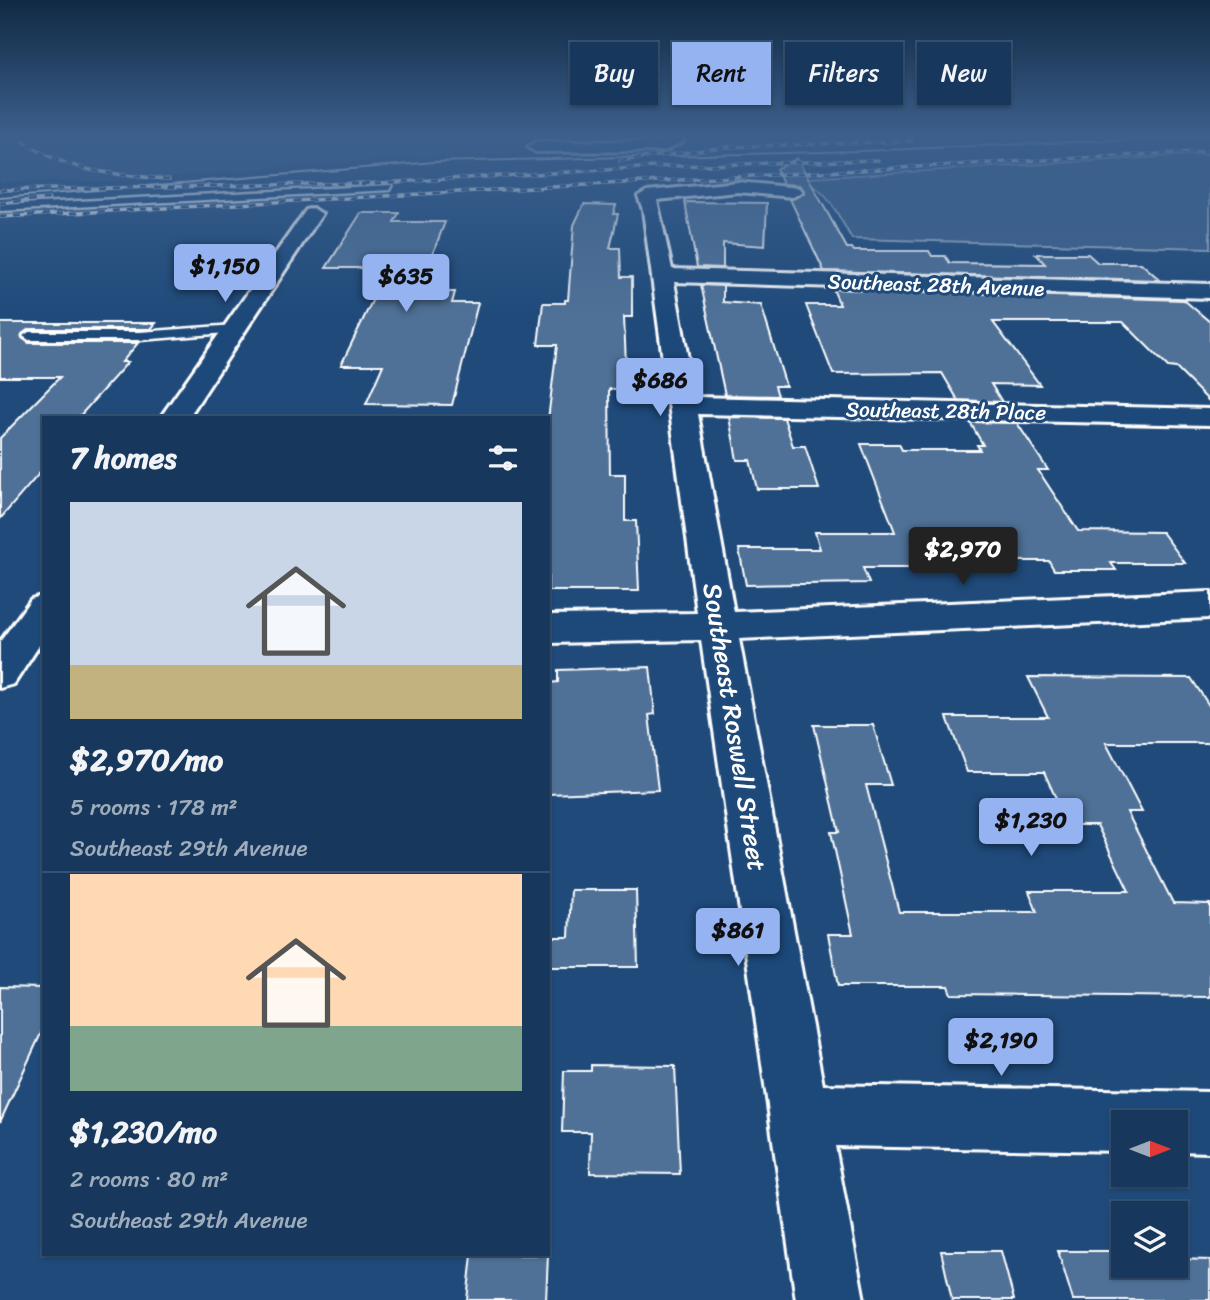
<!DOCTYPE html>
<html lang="en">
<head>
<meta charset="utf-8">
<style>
  :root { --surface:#17385c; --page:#203f62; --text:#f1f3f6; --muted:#9eacbb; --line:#365272; --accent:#95b2f1 }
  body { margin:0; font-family:Sriracha,sans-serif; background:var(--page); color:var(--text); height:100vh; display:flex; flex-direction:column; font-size:26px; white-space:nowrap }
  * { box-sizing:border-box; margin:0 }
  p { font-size:23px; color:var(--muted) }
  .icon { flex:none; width:38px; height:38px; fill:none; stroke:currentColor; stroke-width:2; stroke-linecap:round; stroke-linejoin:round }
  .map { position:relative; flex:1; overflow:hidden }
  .details { position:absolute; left:42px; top:416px; width:508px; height:840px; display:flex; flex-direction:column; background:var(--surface); border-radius:0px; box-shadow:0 2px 5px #0004,0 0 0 2px var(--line) }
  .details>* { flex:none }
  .hud { position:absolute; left:570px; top:42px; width:534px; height:63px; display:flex; gap:14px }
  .needle { width:46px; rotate:90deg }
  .controls { position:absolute; left:1111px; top:1110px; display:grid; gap:14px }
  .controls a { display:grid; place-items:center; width:77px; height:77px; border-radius:0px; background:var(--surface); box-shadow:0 2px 5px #0004,0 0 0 2px var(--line); font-size:35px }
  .price { position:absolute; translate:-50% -60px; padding:0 16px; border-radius:7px; background:var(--accent); color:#111; font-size:23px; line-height:46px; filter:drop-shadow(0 2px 4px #0008) }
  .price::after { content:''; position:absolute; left:50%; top:42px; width:21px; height:16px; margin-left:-10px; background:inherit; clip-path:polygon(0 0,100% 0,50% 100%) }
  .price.active { background:#222; color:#fff }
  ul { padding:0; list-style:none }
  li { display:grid; align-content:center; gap:14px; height:371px; padding:0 28px }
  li+li { border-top:2px solid var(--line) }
  li span { display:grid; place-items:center; height:217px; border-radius:0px; color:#555 }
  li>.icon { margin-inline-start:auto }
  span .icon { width:126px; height:126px; fill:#fffc; stroke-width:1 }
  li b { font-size:30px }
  h2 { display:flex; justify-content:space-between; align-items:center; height:84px; padding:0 28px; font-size:30px }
  .tag { padding:0 24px; border-radius:0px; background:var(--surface); box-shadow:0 2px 5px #0004,0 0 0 2px var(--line); font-size:24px; line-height:63px }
  .tag.active { background:var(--accent); color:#111 }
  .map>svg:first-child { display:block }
  .built { fill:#2e5683 }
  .green { fill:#3c618b; stroke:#9eb0c5; stroke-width:2 }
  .building { fill:#507197; stroke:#fff; stroke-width:2 }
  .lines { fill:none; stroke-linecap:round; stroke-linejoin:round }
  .lane-casing { stroke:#fff; stroke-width:5 }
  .street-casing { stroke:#fff; stroke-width:6 }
  .lane { fill:#1f4a7a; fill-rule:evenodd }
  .street { fill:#1f4a7a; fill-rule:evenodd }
  .tram { stroke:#fff; stroke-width:2 }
  .rail-casing { stroke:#fff; stroke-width:3.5 }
  .rail { stroke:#1f4a7a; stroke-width:2.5; stroke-dasharray:7; stroke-linecap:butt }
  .labels { text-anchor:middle; stroke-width:6; stroke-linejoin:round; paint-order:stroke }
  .far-street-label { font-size:21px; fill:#fff; stroke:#1f4a7a }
  .street-label { font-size:26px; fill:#fff; stroke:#1f4a7a }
</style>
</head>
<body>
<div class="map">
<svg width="1210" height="1300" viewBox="0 0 1210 1300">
  <rect width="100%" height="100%" fill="#1f4a7a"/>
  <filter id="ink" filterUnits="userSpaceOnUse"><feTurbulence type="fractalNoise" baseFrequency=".0143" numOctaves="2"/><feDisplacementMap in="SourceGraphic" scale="14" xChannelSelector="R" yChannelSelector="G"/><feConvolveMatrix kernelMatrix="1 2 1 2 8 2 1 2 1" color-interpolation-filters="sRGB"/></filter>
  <g filter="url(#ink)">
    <!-- built -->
    <path class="built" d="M0 135H1099L488 154 301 165 117 181 0 182Z"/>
    <!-- green -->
    <path class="green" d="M1210 154V248L852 239C841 221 829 191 808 184L807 178Z"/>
    <!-- building -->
    <g class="building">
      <path d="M797 158 847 248H852L854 251H929L932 256H945L950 263 1045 264 1036 254H1088L1098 263H1141L1160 280 824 271 790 199 803 194 804 190 799 185 783 184 776 169Z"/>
      <path d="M685 202 767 203 765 246 723 243V268L697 267Z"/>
      <path d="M584 204 616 205 613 214H618L610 248H620L621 277H632V317H624L627 389H609L610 474H625V521H636L639 591H548V420L557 345H538L543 303H565V300H568L574 225Z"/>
      <path d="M361 213H399L394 222H445L418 292H455L452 303H478L452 405 366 404 383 365H341L388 268H326Z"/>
      <path d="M701 285 723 286V302L761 305 786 386H775L778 396 725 395Z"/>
      <path d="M833 289 1184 300 1210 322V402L1176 368 1168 367 1123 322H993L1040 385 991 384 1002 402 958 400 942 373 833 374 806 305H840Z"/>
      <path d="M0 323H156L151 329H29L22 334V338L29 343H138L122 362H128L78 418H44V468L0 519V438L60 377H0Z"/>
      <path d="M729 417 784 418 793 446H805L819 489H757L750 460H737Z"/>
      <path d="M970 422 1017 423 1048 470H1038L1078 531 1162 532 1185 563H1111L1116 570H1054L1049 561H945L948 568H863L869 583 746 585 739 549H820L815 532H895L861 444H899L902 450H980L977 445H983Z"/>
      <path d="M650 667 655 714 649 715 658 790 548 794V683L558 682V670Z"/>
      <path d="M1028 677 1191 678 1210 707V743H1106L1142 812H1127L1173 903 1210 904V997L951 994 948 986H838L828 934H853L831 832H839L814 725H873L891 785H866L899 912H1037L1029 891H1129L1097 825H1068L1044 772H967L947 717H1048Z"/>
      <path d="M571 890H636L638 967H548V937H569Z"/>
      <path d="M0 987 44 988V1027L0 1122Z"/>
      <path d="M591 1065 675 1066 680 1174 590 1173 591 1132H562L564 1071H591Z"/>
      <path d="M941 1251H1001L1014 1300H952Z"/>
      <path d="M1058 1251H1124V1265H1176V1259L1210 1260V1300H1073Z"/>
      <path d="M472 1255H548L546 1300H467Z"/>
    </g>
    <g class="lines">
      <defs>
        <g id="lane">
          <path d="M392 185 389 190 0 211V205Z"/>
          <path d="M235 325 241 329 239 332 140 340H29L23 336 29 332H140Z"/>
        </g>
        <g id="street">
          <path d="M667 135H681L683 141 664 151 536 152 528 147 536 142 662 141 667 139Z"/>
          <path d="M738 182 799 188 802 192 793 197 738 192 657 200 672 269 1210 284V298L674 282 695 397 1210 409V425L698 414 734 612 1210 592V618L739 639 823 1085 1210 1092V1152L1176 1151V1122H1124V1151L835 1146 864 1300H796L701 640 548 643V615L697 613 643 210 638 196 647 191Z"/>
          <path d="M313 208 322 214 188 418H160L306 210Z"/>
          <path d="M44 595V638L14 684 0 688V642L31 599Z"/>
        </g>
      </defs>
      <!-- lane casing -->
      <use href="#lane" class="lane-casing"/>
      <!-- street casing -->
      <use href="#street" class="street-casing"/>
      <!-- lane -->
      <use href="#lane" class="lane"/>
      <!-- street -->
      <use href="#street" class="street"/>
      <!-- tram -->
      <path class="tram" d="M0 198 435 162 860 151 1210 136"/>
      <defs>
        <g id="rail">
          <path d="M17 136C60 172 115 175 169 179"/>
          <path d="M620 161 725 147 912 141"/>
          <path d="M361 184 672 166 878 160"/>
          <path d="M0 190 369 183"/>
          <path d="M0 203 49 199"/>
          <path d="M0 217 1210 151"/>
        </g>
      </defs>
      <!-- rail casing -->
      <use href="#rail" class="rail-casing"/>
      <!-- rail -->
      <use href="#rail" class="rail"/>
    </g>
  </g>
  <!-- sky -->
  <linearGradient id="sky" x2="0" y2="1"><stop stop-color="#112943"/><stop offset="0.43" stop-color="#3c608d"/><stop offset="1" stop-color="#3c608d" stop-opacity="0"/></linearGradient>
  <rect width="1210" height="317" fill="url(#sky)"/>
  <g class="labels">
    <!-- far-street labels -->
    <g class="far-street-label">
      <text transform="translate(936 285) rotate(2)" y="7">Southeast 28th Avenue</text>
      <text transform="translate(946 411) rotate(1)" y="7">Southeast 28th Place</text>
    </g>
    <!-- street labels -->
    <g class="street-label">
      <text transform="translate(735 727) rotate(81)" y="9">Southeast Roswell Street</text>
    </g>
  </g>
</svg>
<div class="controls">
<a><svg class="needle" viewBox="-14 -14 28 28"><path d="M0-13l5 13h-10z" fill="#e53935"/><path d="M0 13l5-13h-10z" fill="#9eacbb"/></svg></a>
<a><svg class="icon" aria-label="layers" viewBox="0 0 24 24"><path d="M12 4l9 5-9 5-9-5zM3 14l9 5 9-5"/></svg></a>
</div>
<b class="price" style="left:225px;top:304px">$1,150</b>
<b class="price" style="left:406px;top:314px">$635</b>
<b class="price" style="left:660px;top:418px">$686</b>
<b class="price active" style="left:963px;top:587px">$2,970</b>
<b class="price" style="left:1031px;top:858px">$1,230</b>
<b class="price" style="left:738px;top:968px">$861</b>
<b class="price" style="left:1001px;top:1078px">$2,190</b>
<div class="hud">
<a class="tag">Buy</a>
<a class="tag active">Rent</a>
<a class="tag">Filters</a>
<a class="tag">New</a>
</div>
<section class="details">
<h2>7 homes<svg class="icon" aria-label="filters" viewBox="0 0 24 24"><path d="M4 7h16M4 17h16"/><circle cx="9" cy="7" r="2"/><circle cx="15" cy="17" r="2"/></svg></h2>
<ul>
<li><span style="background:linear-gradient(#c9d6e8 75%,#c2b280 0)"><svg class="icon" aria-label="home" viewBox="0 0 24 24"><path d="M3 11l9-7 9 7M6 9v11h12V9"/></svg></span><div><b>$2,970/mo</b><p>5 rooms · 178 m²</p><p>Southeast 29th Avenue</p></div></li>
<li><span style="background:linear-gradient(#ffd9b3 70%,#7fa58c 0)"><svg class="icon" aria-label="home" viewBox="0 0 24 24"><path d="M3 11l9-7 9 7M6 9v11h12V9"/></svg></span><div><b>$1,230/mo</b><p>2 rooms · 80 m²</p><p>Southeast 29th Avenue</p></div></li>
</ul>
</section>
</div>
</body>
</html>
